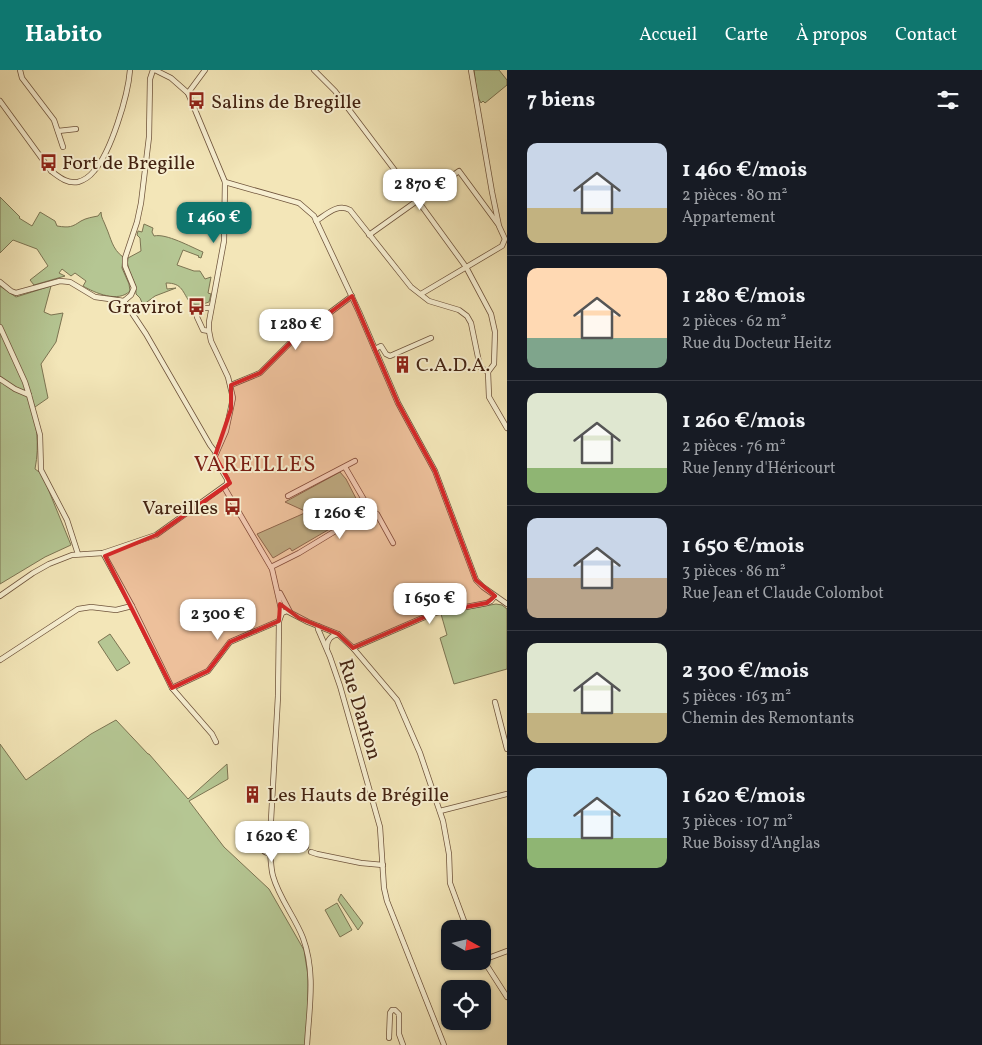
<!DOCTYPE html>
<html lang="fr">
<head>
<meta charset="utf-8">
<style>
  :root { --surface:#171b24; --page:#20242c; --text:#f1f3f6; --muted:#9ea1a6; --line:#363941; --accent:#0f766e }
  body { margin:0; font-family:Vollkorn,serif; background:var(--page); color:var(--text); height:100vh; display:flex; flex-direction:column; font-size:19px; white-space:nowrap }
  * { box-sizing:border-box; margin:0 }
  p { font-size:16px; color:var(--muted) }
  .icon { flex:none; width:28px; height:28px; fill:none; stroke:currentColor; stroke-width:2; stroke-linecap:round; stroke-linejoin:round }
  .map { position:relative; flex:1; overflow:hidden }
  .sheet { display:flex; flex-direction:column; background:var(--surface); width:475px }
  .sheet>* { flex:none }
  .needle { width:32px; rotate:98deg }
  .buttons { position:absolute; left:441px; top:850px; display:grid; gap:10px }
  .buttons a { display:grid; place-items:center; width:50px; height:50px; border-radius:10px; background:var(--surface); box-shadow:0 1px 4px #0004; font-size:25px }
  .price { position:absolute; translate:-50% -42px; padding:0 11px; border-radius:10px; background:#fff; color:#222; font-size:16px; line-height:32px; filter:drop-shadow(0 1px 2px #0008) }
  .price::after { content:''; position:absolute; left:50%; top:30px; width:15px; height:11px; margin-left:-8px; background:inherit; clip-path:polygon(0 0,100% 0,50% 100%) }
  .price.active { background:var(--accent); color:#fff }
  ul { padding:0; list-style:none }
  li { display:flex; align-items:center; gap:15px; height:125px; padding:0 20px }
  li+li { border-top:1px solid var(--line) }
  li span { display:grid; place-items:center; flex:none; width:140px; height:100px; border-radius:10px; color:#555 }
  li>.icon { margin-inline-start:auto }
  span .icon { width:60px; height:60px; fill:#fffc; stroke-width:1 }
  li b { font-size:21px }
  h2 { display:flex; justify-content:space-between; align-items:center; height:60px; padding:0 20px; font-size:21px }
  header { display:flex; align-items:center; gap:30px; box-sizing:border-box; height:70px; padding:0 25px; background:var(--accent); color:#fff }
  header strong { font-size:24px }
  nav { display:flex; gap:28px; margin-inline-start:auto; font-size:18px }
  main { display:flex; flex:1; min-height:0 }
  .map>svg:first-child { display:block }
  .green { fill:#b5c693; stroke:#7c7452 }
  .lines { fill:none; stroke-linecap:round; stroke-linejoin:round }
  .street-casing { stroke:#6f543c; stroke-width:6 }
  .street { stroke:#f7efd1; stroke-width:4.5 }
  .marked { fill:#d62828; fill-opacity:0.2; stroke:#d62828; stroke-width:4; stroke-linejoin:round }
  .labels { text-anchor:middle; stroke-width:4; stroke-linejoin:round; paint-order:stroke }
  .poi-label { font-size:20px; fill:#432312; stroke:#f7efd1; text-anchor:start }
  .street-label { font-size:20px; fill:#432312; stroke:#f7efd1 }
  .quarter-label { font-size:22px; letter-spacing:1px; fill:#7a1f14; stroke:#f7efd1 }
</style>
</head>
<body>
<header>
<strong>Habito</strong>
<nav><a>Accueil</a><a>Carte</a><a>À propos</a><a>Contact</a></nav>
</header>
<main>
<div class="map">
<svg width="507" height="975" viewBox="0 0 507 975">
  <rect width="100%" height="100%" fill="#f3e6b8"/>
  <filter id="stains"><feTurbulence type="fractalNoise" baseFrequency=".004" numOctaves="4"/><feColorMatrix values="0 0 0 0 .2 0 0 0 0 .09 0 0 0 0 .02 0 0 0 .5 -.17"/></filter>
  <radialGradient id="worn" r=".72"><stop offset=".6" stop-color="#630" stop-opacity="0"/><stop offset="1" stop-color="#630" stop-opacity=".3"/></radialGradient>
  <!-- green -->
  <g class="green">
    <path d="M474 0H499L507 10V15L485 33 483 31 481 33 477 25Z"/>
    <path d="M0 127 20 147 19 148 32 156 40 142 55 151 57 156C70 158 72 157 81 151 86 148 93 147 98 146L101 142C101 148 104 151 106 157 111 168 112 179 123 187L122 198 129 214 130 221C118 233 95 223 83 216L86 211 75 203 71 206 62 199 59 203 65 206 34 215 30 210 48 196 37 179 13 170 0 183Z"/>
    <path d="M144 154 153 158 152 162 154 166C166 163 191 177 203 182L201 188 198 187 199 186 183 180 177 195 194 201H200L205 209 211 207 208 223 211 224 209 232 200 235 191 234C182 222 183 213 166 213L167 219 176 218 155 226 143 235 140 228 136 224C137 210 125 201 128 188L141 181 140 168 137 165 138 161 142 162Z"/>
    <path d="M0 216 16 227 51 216 44 242 51 245 63 243 56 272 41 294 48 328 35 337 31 329C36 354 40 373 35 399L42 404 71 475 45 487 0 514Z"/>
    <path d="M340 402 346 409 362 440 292 481 290 478 273 488 257 464 307 442 285 432Z"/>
    <path d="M496 534 502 535 507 539V599L454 614 440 568 447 565 441 544Z"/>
    <path d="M110 564 130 593 117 601 98 572Z"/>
    <path d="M116 650 148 684H149L188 729 227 694 228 709 189 731 224 777 269 819 304 880 308 906V946L305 975H0V674L26 710 91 664Z"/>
    <path d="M341 824 363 853 358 860 338 830Z"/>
    <path d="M337 833 352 860 340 867 325 840Z"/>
  </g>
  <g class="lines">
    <defs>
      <g id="street">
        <path d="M20 0 22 8 54 50 63 77"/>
        <path d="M314 0 335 21 418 131 466 197 491 244 495 262 494 294 488 302 489 327 507 358"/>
        <path d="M188 23 205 0"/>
        <path d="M0 31 51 101C59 107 67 114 78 112 85 110 90 106 94 101 111 82 128 26 130 0"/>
        <path d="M58 61 76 59"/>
        <path d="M225 112 299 133 314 146 359 242 398 333 435 401 476 510 483 517 507 534"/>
        <path d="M316 151C327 144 338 133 350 140L411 217 429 231 459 240 467 246 471 253 480 297 488 302"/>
        <path d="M369 165 459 101 498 154"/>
        <path d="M0 212 11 221 16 223 60 211 70 212 95 227 124 231 131 225 134 218 125 196V188L137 152 141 133 149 67 150 9 153 0"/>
        <path d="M421 224 502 176 505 169 499 156 492 122 471 0"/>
        <path d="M124 231 146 264 210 375 216 383"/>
        <path d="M0 257 25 312 29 325 15 319 0 309"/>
        <path d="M209 261 203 260 197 247V243L201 238H211"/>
        <path d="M375 279 381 276 386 284 390 286 431 268"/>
        <path d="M231 315 260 303 292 271 352 226"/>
        <path d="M29 325 40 365 41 400 67 450 78 484"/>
        <path d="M345 397 370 440 377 444 393 473"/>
        <path d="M224 417 272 499 282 543"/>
        <path d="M288 426 355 391"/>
        <path d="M103 483 132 536 172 618 212 664 216 672"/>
        <path d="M271 497 299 483 370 440"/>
        <path d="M280 523 290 542"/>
        <path d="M0 526 33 503 49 494 72 485 103 483 156 465 227 414V409L215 389V386L226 361 233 328 228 307 211 271 209 261V252L224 171 225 112 188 23 171 8 155 0"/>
        <path d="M318 556V559L330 587 340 616 380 757 384 818 387 831 444 975"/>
        <path d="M327 578C327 570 330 566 338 564"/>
        <path d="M353 578 434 543 487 533 491 531 495 526"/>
        <path d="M0 590 78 539 91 537 116 540 132 536"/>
        <path d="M172 618 208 601 230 572 279 551"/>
        <path d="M495 632 507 679"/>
        <path d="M440 741 507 724"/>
        <circle cx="269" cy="775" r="8"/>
        <path d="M270 768 278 626 279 551 282 543 287 541 308 552 338 564 353 578 397 630 420 683 443 751 449 784 450 813 467 859"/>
        <path d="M275 770C287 770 297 769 306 777"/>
        <path d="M311 782 317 784 361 793 383 795"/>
        <path d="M270 783C271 790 271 799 273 806 279 828 295 847 303 868 316 903 309 939 307 975"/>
        <path d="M482 888 507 927"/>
        <path d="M483 890 507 881"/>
        <path d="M389 968 390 943 392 940H395L399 944V964L403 975"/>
      </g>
    </defs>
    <!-- street casing -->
    <use href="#street" class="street-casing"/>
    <!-- street -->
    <use href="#street" class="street"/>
  </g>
  <!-- marked area -->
  <path class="marked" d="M352 226 398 333 435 401 476 510 495 526 487 533 434 543 353 578 338 564 299 548 280 534 279 551 230 572 208 601 172 618 105 486 156 465 230 413 215 386 231 339V315L260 303 292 271Z"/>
  <!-- icons -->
  <defs>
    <symbol id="bus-bare" viewBox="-9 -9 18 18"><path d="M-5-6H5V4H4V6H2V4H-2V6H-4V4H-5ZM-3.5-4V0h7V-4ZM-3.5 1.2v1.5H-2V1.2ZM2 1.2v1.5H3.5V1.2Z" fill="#8f2418" stroke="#f7efd1" stroke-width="2.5" paint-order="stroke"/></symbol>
    <symbol id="building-bare" viewBox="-9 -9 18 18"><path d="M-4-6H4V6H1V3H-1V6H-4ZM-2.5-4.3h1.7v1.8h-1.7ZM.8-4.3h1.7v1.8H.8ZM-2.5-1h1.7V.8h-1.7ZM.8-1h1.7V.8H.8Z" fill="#8f2418" stroke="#f7efd1" stroke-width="2.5" paint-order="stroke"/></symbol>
  </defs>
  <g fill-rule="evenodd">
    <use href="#bus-bare" x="184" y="18" width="25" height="25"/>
    <use href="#bus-bare" x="36" y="80" width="25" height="25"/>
    <use href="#bus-bare" x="184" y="224" width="25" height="25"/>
    <use href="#building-bare" x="390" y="282" width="25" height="25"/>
    <use href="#bus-bare" x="220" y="424" width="25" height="25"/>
    <use href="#building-bare" x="240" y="712" width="25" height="25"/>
  </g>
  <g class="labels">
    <!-- poi labels -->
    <g class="poi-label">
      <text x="211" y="38">Salins de Bregille</text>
      <text x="62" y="99">Fort de Bregille</text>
      <text x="183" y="243" text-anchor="end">Gravirot</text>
      <text x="416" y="301">C.A.D.A.</text>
      <text x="218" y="444" text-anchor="end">Vareilles</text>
      <text x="267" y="731">Les Hauts de Brégille</text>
    </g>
    <!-- street labels -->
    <g class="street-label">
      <text transform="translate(361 639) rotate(73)" y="7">Rue Danton</text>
    </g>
    <!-- quarter labels -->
    <g class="quarter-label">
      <text x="255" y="401">VAREILLES</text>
    </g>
  </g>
  <rect width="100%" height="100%" filter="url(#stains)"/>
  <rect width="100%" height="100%" fill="url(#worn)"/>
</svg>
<div class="buttons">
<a><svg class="needle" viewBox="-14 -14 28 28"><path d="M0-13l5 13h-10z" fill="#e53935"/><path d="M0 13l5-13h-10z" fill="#9ea1a6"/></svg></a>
<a><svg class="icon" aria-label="locate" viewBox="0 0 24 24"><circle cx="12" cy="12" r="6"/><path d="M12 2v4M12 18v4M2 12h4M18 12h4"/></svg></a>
</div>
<b class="price" style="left:420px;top:141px">2 870 €</b>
<b class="price active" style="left:214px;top:174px">1 460 €</b>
<b class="price" style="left:296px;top:281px">1 280 €</b>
<b class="price" style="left:340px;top:470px">1 260 €</b>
<b class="price" style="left:430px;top:555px">1 650 €</b>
<b class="price" style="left:218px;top:571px">2 300 €</b>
<b class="price" style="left:272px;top:793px">1 620 €</b>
</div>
<section class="sheet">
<h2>7 biens<svg class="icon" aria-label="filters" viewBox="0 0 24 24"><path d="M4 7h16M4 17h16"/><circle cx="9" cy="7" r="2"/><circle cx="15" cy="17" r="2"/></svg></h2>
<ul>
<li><span style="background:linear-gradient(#c9d6e8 65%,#c2b280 0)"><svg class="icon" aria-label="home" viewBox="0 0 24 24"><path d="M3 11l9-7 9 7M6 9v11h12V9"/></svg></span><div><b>1 460 €/mois</b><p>2 pièces · 80 m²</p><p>Appartement</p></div></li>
<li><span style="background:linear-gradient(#ffd9b3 70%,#7fa58c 0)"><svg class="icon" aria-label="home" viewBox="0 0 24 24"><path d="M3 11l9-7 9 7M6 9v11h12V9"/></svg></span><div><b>1 280 €/mois</b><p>2 pièces · 62 m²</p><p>Rue du Docteur Heitz</p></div></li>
<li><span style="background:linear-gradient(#dfe7d0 75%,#8fb573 0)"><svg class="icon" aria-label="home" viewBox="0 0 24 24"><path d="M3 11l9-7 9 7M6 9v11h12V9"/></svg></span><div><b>1 260 €/mois</b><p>2 pièces · 76 m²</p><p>Rue Jenny d'Héricourt</p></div></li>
<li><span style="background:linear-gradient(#c9d6e8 60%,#b9a48a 0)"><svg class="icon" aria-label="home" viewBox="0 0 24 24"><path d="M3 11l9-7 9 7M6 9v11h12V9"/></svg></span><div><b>1 650 €/mois</b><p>3 pièces · 86 m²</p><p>Rue Jean et Claude Colombot</p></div></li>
<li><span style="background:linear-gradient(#dfe7d0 70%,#c2b280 0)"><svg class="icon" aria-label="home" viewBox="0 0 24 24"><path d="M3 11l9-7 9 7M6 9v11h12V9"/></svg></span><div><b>2 300 €/mois</b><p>5 pièces · 163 m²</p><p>Chemin des Remontants</p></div></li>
<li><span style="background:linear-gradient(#bfe0f5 70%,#8fb573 0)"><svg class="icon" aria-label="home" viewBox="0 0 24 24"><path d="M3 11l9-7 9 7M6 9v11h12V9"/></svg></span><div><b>1 620 €/mois</b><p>3 pièces · 107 m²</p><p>Rue Boissy d'Anglas</p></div></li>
</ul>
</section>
</main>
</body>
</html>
